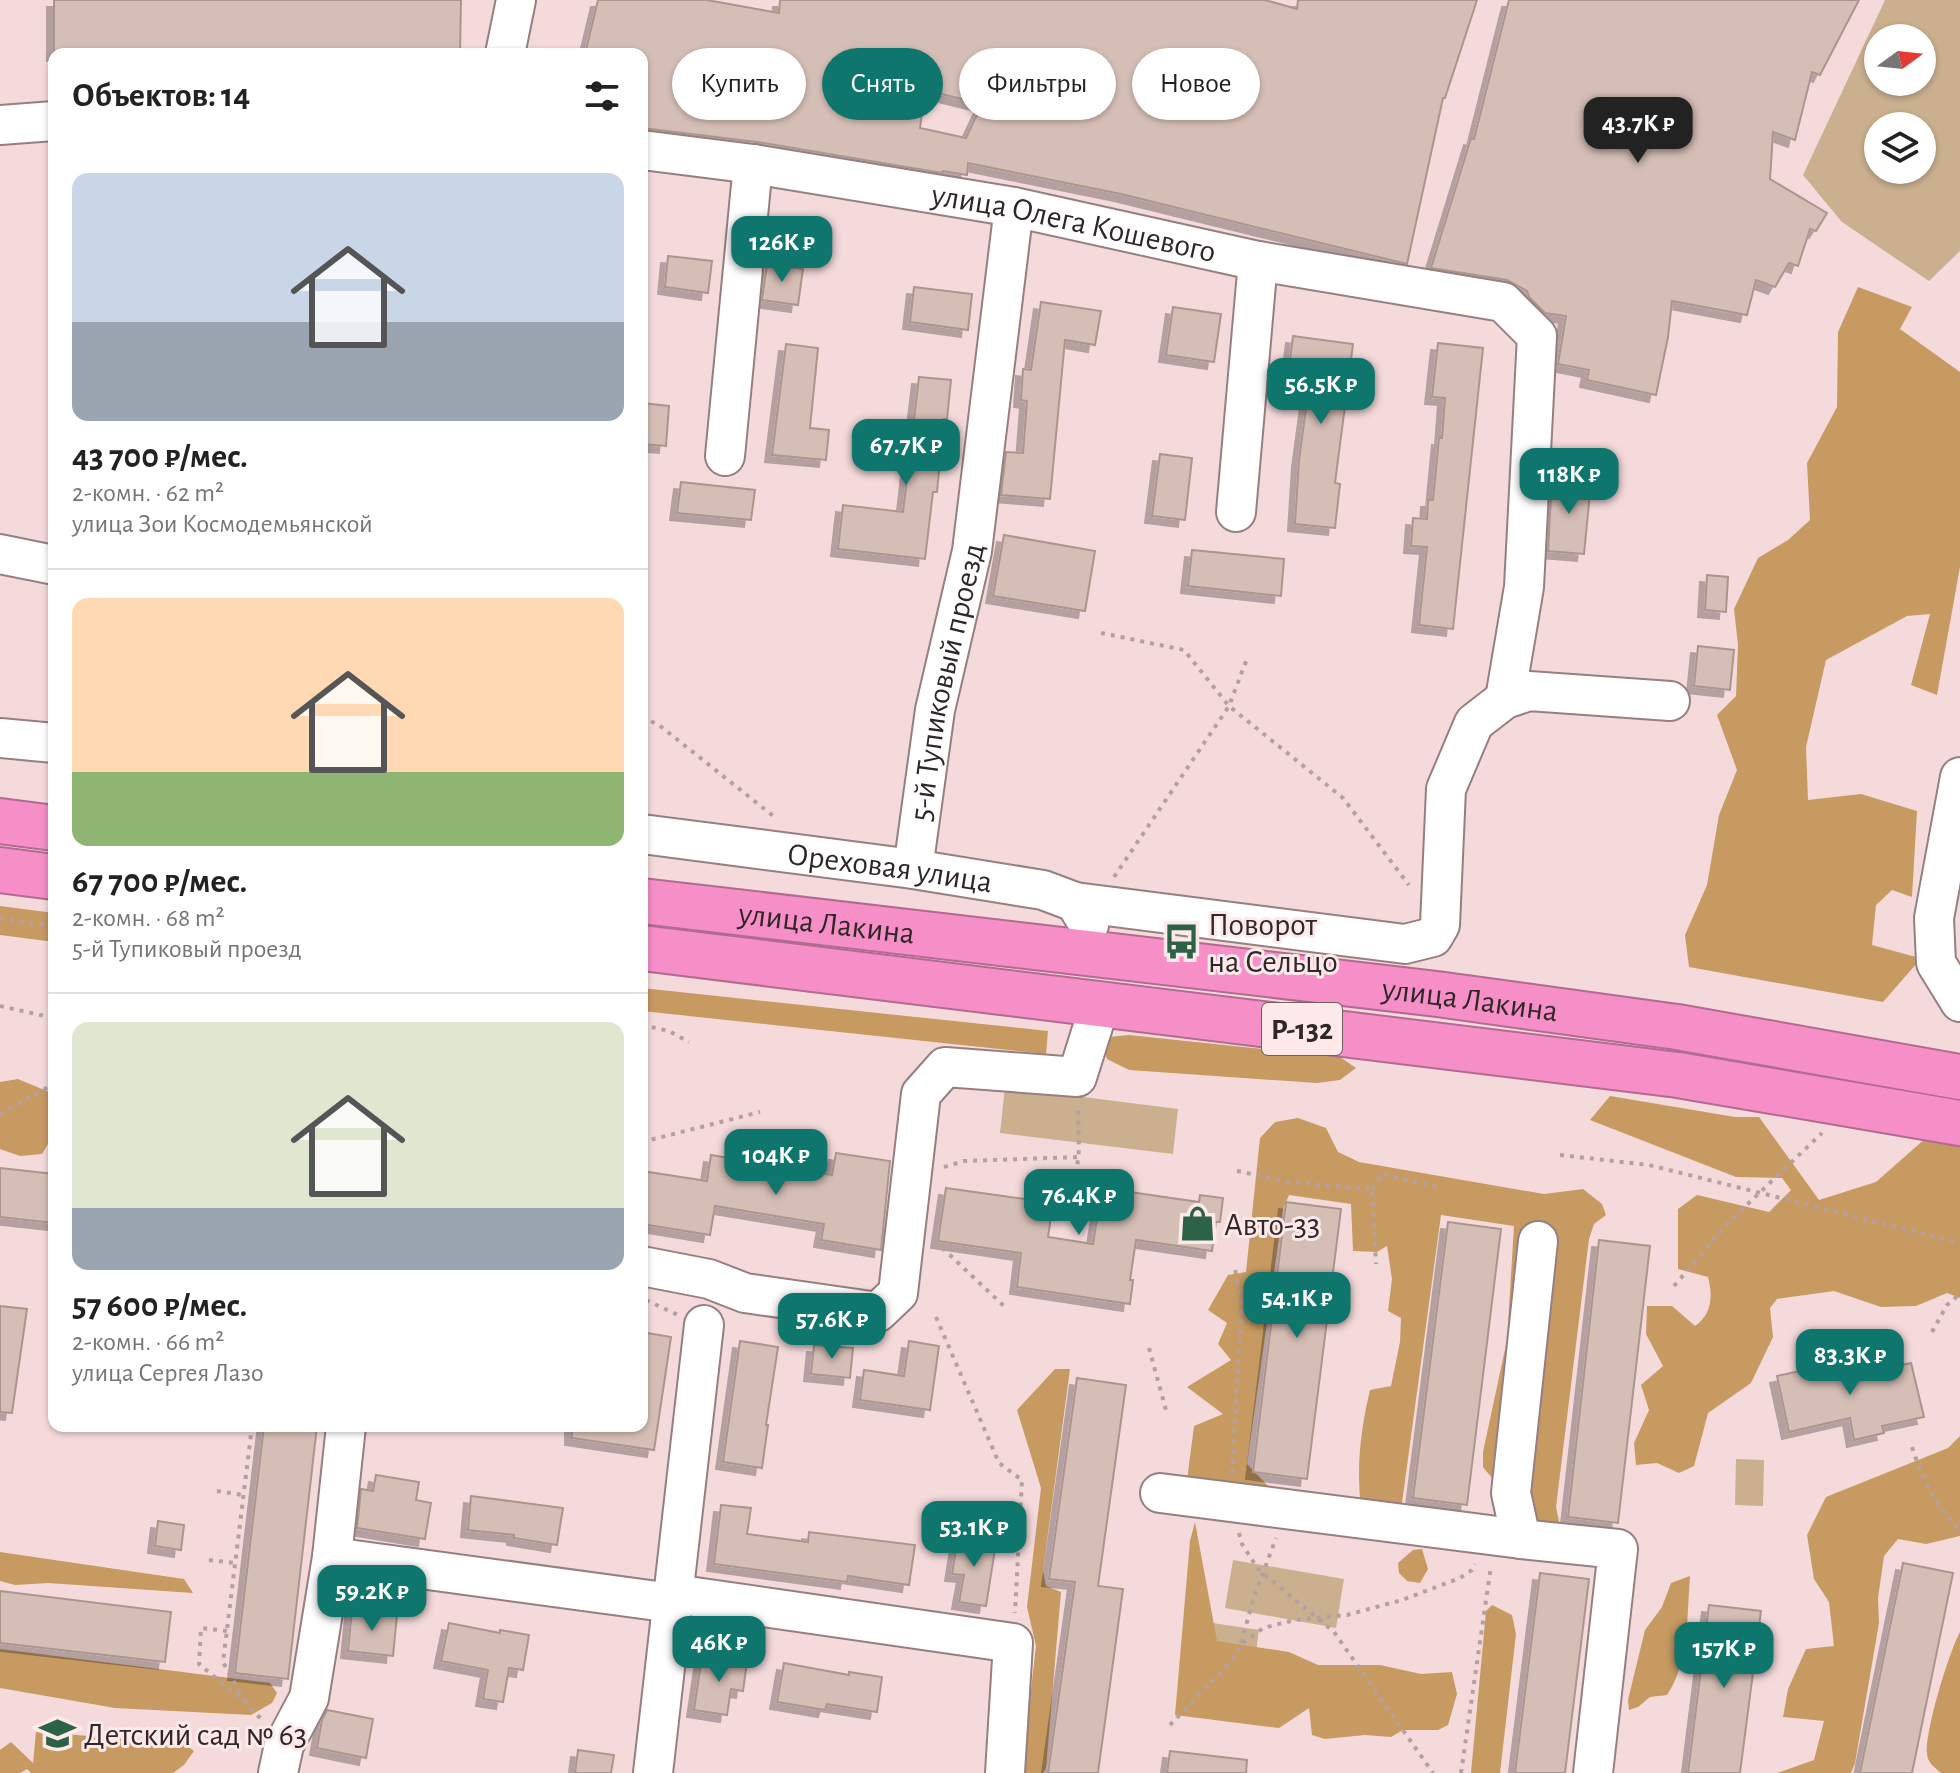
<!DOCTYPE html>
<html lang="ru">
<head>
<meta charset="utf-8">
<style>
  :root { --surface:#fff; --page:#f6f6f6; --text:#222; --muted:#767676; --line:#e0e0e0; --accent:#0f766e }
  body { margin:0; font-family:"Alegreya Sans",sans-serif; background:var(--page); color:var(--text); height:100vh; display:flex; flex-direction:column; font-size:30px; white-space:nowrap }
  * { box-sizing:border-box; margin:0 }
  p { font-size:26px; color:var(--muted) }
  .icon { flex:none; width:44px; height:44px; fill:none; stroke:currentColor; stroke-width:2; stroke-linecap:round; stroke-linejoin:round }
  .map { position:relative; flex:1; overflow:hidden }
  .sheet { position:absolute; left:48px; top:48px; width:600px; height:1384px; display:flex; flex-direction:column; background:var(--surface); border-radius:16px; box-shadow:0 2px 6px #0004 }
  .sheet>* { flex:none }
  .hud { position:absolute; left:672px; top:48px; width:760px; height:72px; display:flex; gap:16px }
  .needle { width:52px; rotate:75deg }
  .tools { position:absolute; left:1864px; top:24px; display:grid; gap:16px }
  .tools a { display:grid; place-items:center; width:72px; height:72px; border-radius:50%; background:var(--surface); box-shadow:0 2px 6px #0004; font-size:40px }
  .price { position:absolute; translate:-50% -68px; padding:0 18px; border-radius:16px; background:var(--accent); color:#fff; font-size:26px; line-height:52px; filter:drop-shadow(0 2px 4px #0008) }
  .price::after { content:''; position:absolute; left:50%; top:48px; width:24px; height:18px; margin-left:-12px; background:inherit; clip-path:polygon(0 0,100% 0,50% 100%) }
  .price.current { background:#222; color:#fff }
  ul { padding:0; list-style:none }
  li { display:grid; align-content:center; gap:16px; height:424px; padding:0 24px }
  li+li { border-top:2px solid var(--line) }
  li span { display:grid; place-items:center; height:248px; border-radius:16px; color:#555 }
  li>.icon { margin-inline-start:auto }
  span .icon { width:144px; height:144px; fill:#fffc; stroke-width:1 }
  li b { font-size:34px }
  h2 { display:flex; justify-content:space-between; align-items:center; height:96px; padding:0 24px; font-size:34px }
  .tag { padding:0 28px; border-radius:36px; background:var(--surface); box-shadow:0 2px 6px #0004; font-size:28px; line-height:72px }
  .tag.current { background:var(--accent); color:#fff }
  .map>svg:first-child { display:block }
  .green { fill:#cbb08f; fill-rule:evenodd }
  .forest { fill:#c79a62 }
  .building { fill:#d5beb5; stroke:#ab968d; stroke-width:2; fill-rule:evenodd; filter:url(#shadow) }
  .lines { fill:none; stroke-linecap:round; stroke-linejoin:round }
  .minor-casing { stroke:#977f80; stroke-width:42 }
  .highway-casing { stroke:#b16b90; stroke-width:48 }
  .path { stroke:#b5a0a0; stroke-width:4; stroke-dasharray:4 6; stroke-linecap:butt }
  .minor { stroke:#fff; stroke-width:38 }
  .highway { stroke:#f68fc8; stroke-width:44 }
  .labels { text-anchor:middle; stroke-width:6; stroke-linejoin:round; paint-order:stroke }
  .shield { fill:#fee9ea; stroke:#6e6162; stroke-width:2 }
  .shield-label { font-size:30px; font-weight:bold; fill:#302727 }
  .street-label { font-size:32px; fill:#302727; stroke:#fee9ea }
  .poi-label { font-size:32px; fill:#302727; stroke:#fee9ea; text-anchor:start }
</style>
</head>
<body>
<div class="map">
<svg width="1960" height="1773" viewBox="0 0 1960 1773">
  <defs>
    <filter id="shadow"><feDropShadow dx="-7" dy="7" stdDeviation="0" flood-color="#0004"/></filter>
  </defs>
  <rect width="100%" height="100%" fill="#f5dadb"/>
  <!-- green -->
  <g class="green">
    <path d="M1885 0H1960V251L1929 281 1842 222 1803 175ZM1922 38V82H1878V38ZM1922 126V170H1878V126Z"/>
    <path d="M1005 1087 1178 1109 1173 1154 1000 1133Z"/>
    <path d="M1736 1459 1764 1460 1763 1506 1735 1505Z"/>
    <path d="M1233 1560 1344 1579 1336 1628 1225 1608Z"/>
    <path d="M1193 1620 1259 1630 1250 1696Z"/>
  </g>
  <!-- forest -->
  <g class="forest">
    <path d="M1858 287 1912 307 1900 329 1960 372V567L1937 695 1911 685 1930 614 1907 616 1826 660 1806 747 1808 800 1861 794 1917 811 1912 897 1892 890 1876 905 1872 945 1916 957 1918 962 1883 1002 1689 967 1685 935 1707 885 1719 815 1737 770 1717 715 1736 696 1738 645 1734 609 1758 558 1788 540 1810 520 1807 463 1837 407 1838 332Z"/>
    <path d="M0 906 54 913V942L0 935Z"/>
    <path d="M642 988 1048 1031 1046 1054 642 1011Z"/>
    <path d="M1129 1035 1340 1057 1356 1068 1340 1080 1317 1083 1129 1070 1107 1059 1101 1043 1109 1037Z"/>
    <path d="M18 1079 54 1094V1134L42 1154 20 1156 0 1149V1082Z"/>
    <path d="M1610 1096 1735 1117H1759L1819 1200 1876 1182 1935 1130 1960 1140V1298L1947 1293 1916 1306 1881 1307 1834 1291 1777 1299 1770 1308 1773 1337 1751 1383 1708 1413 1694 1466 1679 1473 1657 1463 1636 1465 1634 1443 1649 1410 1641 1385 1663 1366 1646 1334 1647 1306H1672L1695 1326C1712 1314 1713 1296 1708 1277L1678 1269V1209L1697 1195 1769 1212 1791 1190 1782 1178 1736 1177 1590 1120Z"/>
    <path d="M1298 1118 1326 1128 1338 1152 1359 1162 1544 1194 1583 1189 1602 1204 1606 1215 1594 1224 1589 1239 1556 1507 1561 1531 1534 1530 1483 1467V1452L1507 1340 1514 1226 1441 1215 1402 1503 1387 1514 1361 1506C1356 1467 1361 1428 1370 1390L1391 1386 1400 1342 1401 1318 1388 1311 1392 1279 1387 1246 1377 1252 1353 1251 1351 1204 1289 1195 1283 1209 1247 1464 1269 1487 1186 1488 1194 1426 1223 1414 1187 1387 1231 1360 1218 1344 1227 1323 1208 1310 1228 1275 1246 1272 1260 1138 1275 1122Z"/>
    <path d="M1055 1369H1070L1043 1571 1046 1586 1061 1592 1046 1768 1043 1773H1025L1023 1760 1036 1646 1027 1607 1041 1488 1017 1410Z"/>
    <path d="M1960 1436V1536L1926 1544 1898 1539 1884 1556 1878 1598 1879 1623 1855 1763 1851 1773H1777L1814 1760 1824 1721 1783 1717 1788 1689 1806 1649 1834 1646 1829 1602 1814 1579 1807 1535 1826 1497 1948 1448Z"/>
    <path d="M1195 1522 1217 1641 1289 1652 1318 1665H1380L1421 1674 1452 1672 1457 1694 1448 1725 1438 1730H1403L1391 1737 1365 1735 1325 1739 1312 1735 1309 1708 1279 1728 1175 1715 1190 1541Z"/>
    <path d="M1422 1549 1428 1569 1420 1583 1407 1581 1399 1573 1398 1563 1413 1550Z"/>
    <path d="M0 1552 184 1579 193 1593 48 1583 15 1585 0 1581Z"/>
    <path d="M1690 1576C1687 1614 1689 1663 1667 1695L1650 1697 1638 1707 1629 1710 1628 1700 1645 1630 1662 1607 1671 1583Z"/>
    <path d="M1492 1605 1512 1615 1516 1634 1500 1773H1471L1486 1611Z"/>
    <path d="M1960 1632V1773H1941C1934 1767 1927 1762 1927 1753 1925 1731 1949 1652 1960 1632Z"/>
    <path d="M0 1649 270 1683 277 1693 272 1703 251 1715 115 1708 0 1688Z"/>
    <path d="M36 1732 183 1743 194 1751 184 1765 173 1773H31L27 1769 20 1773H0V1750L11 1742 33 1763Z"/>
  </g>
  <!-- building -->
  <g class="building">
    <path d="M54 0H461L460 54H54Z"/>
    <path d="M598 0H707L779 13 780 0H1265L1297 9 1298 0H1477L1445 98H1443L1407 264 1121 194 968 163 967 175 943 171 942 173 757 142 642 128V54H585ZM925 90 982 104 966 138 920 128Z"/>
    <path d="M1509 0H1859L1820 75 1812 72 1795 140 1773 132 1770 179 1827 213 1816 231 1810 229 1798 266 1789 263 1775 287 1756 280 1747 315 1672 301 1668 337 1656 395 1587 380 1589 370 1558 364 1566 316 1545 313 1529 297 1527 291 1518 286 1507 280 1431 268 1471 138 1474 139Z"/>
    <path d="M668 256 712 261 708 293 665 287Z"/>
    <path d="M767 264 803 269 798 305 762 300Z"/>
    <path d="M914 287 972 294 968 330 910 322Z"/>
    <path d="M1041 302 1101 311 1095 345 1065 340 1050 499 1001 495 1006 452 1023 453 1027 401 1021 400 1023 369 1031 370Z"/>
    <path d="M1173 307 1221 314 1214 362 1166 355Z"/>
    <path d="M1293 336 1353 344 1335 483 1340 484 1335 528 1295 524 1299 460 1310 379 1288 376Z"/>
    <path d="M1438 343 1483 348 1453 629 1419 625 1427 547 1411 546 1413 518 1427 519 1428 500H1433L1439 438H1442L1445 398 1432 397Z"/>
    <path d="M786 344 818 348 810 428 829 430 826 460 772 455Z"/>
    <path d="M919 377 951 380 947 419H944L937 492H933L925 559 838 549 843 505 903 512Z"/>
    <path d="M642 403 669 406 666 446 642 444Z"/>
    <path d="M1160 454 1192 458 1185 520 1152 516Z"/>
    <path d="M1552 479 1591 483 1584 554 1548 551Z"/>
    <path d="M681 482 755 490 751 520 677 513Z"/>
    <path d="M1004 535 1095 551 1085 611 993 596Z"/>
    <path d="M1192 550 1284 559 1281 596 1188 586Z"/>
    <path d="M1707 575 1728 577 1726 612 1705 610Z"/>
    <path d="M1698 646 1734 650 1730 690 1694 686Z"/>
    <path d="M836 1153 890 1161 881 1250 821 1240 824 1224 715 1206 710 1235 642 1224V1171L707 1181 711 1155 832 1175Z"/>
    <path d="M0 1168 54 1174V1223L0 1217Z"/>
    <path d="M946 1188 1053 1203 1048 1237 1093 1244 1102 1188 1199 1202 1200 1195 1223 1198 1220 1222H1216L1212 1251 1136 1240 1130 1280H1133L1130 1304 1017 1287 1021 1253 938 1241Z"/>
    <path d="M1286 1202 1341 1209 1307 1479 1253 1472Z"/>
    <path d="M1448 1222 1501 1229 1467 1505 1413 1498Z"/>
    <path d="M1599 1240 1650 1246 1618 1523 1568 1517Z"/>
    <path d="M0 1306 27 1309 12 1413 0 1412Z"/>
    <path d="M642 1332 671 1337 654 1450 572 1438V1426H642Z"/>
    <path d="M740 1341 778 1347 766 1425H768L762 1468 723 1462Z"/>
    <path d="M909 1341 939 1346 930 1410 860 1400 864 1370 904 1376Z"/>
    <path d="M814 1345 853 1348 850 1378 811 1374Z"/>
    <path d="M1843 1353 1848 1377 1911 1363 1924 1417 1882 1426 1884 1433 1854 1440 1850 1418 1789 1432 1777 1376 1818 1367 1816 1359Z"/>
    <path d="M1077 1378 1126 1385 1098 1586 1123 1589 1098 1773H1048L1075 1582 1049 1579Z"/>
    <path d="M264 1426H317L288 1679 235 1673Z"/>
    <path d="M376 1475 419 1482 416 1500 431 1503 425 1539 357 1528 361 1489 373 1491Z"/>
    <path d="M471 1496 563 1508 557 1545 514 1538V1535L468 1530Z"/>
    <path d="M721 1505 751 1508 747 1534 808 1542 809 1532 915 1545 909 1585 848 1576 847 1582 714 1564Z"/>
    <path d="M158 1521 184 1525 181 1550 155 1546Z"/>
    <path d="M958 1537 996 1543 986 1606 959 1602 964 1575 952 1574Z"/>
    <path d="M1903 1563 1953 1573 1912 1773H1860Z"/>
    <path d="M1540 1573 1589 1579 1565 1773H1515Z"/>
    <path d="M0 1591 171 1612 165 1662 0 1643Z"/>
    <path d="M1709 1605 1761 1611 1740 1773H1688Z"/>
    <path d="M352 1610 397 1615 393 1656 348 1651Z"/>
    <path d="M449 1623 500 1633V1630L529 1635 523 1670 509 1668 503 1702 483 1699 488 1670 441 1661Z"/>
    <path d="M702 1656 747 1662 743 1691 731 1689 727 1715 694 1710Z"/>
    <path d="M784 1663 849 1675V1672L882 1677 877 1712 827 1704 825 1710 777 1702Z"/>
    <path d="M327 1710 373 1719 366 1758 317 1748 322 1720Z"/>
    <path d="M578 1750 614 1755 611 1773H575Z"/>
    <path d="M1170 1751 1247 1760 1246 1773H1167Z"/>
  </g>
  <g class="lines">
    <defs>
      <g id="minor">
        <path d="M505 54 516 0"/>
        <path d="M0 125 54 121"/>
        <path id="s1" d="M642 150 753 164 1014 207 1258 261 1503 302 1537 336 1524 587 1505 699"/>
        <path d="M725 456 753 164"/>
        <path d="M1236 512 1258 261"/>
        <path d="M0 554 54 565"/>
        <path d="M0 738 54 743"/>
        <path d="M1960 777 1934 918 1936 963 1960 1002"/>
        <path id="s2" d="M642 834 913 869 1043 890 1075 902 1089 925"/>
        <path id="s3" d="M913 869 935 710 972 551 1014 207"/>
        <path d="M1075 902 1405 944 1433 937 1440 925 1446 789 1474 723 1505 699 1529 691 1670 701"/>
        <path d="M642 1266 709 1279 745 1293 878 1312 898 1293 921 1094 945 1067 1077 1077 1100 1004"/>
        <path d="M1160 1493 1521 1539 1618 1549 1593 1773"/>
        <path d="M1521 1539 1511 1493 1538 1241"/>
        <path d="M332 1557 672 1603"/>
        <path d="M674 1594 1013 1643 1005 1773"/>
        <path d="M278 1773 284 1745 309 1698 332 1557 346 1426"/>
        <path d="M653 1773 704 1325"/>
      </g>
      <g id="highway">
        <path d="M0 821 54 828"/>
        <path d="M0 870 54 877"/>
        <path id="s4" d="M642 901 1437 994 1677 1027 1960 1077"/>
        <path d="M642 948 1678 1075 1960 1123"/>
      </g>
    </defs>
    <!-- minor casing -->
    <use href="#minor" class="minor-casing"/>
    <!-- highway casing -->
    <use href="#highway" class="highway-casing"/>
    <!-- path -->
    <g class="path">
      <path d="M1101 633 1184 650 1229 706 1343 798 1409 885"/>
      <path d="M642 717 659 725 777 819"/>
      <path d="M1114 877 1229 706 1248 656"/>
      <path d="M0 918 54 927"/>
      <path d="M0 1006 54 1018"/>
      <path d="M642 1025 669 1031 689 1042"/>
      <path d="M0 1114 54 1084"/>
      <path d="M642 1142 760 1112"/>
      <path d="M1560 1155 1649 1165 1960 1243"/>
      <path d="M944 1167 964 1161 1078 1157"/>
      <path d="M1237 1171 1289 1182 1372 1189 1376 1264"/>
      <path d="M1372 1189 1382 1174 1442 1188"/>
      <path d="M1073 1204 1079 1150 1078 1107"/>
      <path d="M642 1230 704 1240"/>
      <path d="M935 1241 1006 1308"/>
      <path d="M832 1249 873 1254"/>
      <path d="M1674 1286 1730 1221 1822 1133"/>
      <path d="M646 1300 678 1315"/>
      <path d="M936 1317 999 1463 1022 1480 1015 1613"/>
      <path d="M1932 1332 1947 1305 1960 1294"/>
      <path d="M1149 1348 1167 1414"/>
      <path d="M1912 1447C1922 1479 1937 1506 1960 1531"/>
      <path d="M1232 1473 1242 1302 1234 1265"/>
      <path d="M217 1491 243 1495"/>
      <path d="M1239 1533 1242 1544 1258 1569 1334 1632 1433 1773"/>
      <path d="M209 1560 235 1563"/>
      <path d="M227 1631 201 1628 199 1664 245 1702 261 1719"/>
      <path d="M1241 1643 1254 1597 1276 1538"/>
      <path d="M245 1702 223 1662 252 1426H248"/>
      <path d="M1170 1725 1233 1659 1241 1645 1263 1628 1295 1620 1347 1615 1402 1600 1460 1578 1472 1570 1475 1564"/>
      <path d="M1461 1773 1491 1566"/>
    </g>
    <!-- minor -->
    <use href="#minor" class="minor"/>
    <!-- highway -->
    <use href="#highway" class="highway"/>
  </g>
  <!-- icons -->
  <defs>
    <symbol id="bus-bare" viewBox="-9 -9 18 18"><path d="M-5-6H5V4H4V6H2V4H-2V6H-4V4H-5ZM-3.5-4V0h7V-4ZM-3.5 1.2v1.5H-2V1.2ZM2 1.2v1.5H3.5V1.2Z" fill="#2e6246" stroke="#fee9ea" stroke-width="2.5" paint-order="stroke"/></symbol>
    <symbol id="shop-bare" viewBox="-9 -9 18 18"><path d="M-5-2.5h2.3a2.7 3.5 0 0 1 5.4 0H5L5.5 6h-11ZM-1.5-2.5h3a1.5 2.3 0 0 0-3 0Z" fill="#2e6246" stroke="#fee9ea" stroke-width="2.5" paint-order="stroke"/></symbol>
    <symbol id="school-bare" viewBox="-9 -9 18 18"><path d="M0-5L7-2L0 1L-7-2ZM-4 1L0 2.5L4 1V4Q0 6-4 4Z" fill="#2e6246" stroke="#fee9ea" stroke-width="2.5" paint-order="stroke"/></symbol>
  </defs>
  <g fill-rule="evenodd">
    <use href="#bus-bare" x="1156" y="916" width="51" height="51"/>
    <use href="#shop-bare" x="1172" y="1198" width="51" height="51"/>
    <use href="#school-bare" x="32" y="1708" width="51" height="51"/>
  </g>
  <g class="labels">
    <!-- shield labels -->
    <rect class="shield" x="1262" y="1003" width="80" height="52" rx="6"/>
    <g class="shield-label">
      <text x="1302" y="1039">Р-132</text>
    </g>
    <!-- street labels -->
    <g class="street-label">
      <text dy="11" stroke="none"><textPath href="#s1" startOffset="438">улица Олега Кошевого</textPath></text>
      <text dy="11" stroke="none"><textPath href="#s3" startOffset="190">5-й Тупиковый проезд</textPath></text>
      <text dy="11" stroke="none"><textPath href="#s2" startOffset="250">Ореховая улица</textPath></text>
      <text dy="11" stroke="none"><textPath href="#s4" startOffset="186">улица Лакина</textPath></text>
      <text dy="11" stroke="none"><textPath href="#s4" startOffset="834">улица Лакина</textPath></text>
    </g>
    <!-- poi labels -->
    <g class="poi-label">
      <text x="1208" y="935">Поворот<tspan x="1208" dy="37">на Сельцо</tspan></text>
      <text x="1224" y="1235">Авто-33</text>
      <text x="84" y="1745">Детский сад № 63</text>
    </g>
  </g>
</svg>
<div class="tools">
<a><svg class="needle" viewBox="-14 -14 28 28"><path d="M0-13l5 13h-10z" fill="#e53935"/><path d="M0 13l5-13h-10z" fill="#767676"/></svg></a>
<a><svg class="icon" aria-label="layers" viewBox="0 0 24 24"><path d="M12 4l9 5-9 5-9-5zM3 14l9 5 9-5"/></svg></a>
</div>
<b class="price current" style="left:1638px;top:165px">43.7K ₽</b>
<b class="price" style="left:782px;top:284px">126K ₽</b>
<b class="price" style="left:1321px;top:426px">56.5K ₽</b>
<b class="price" style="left:906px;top:487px">67.7K ₽</b>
<b class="price" style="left:1569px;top:516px">118K ₽</b>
<b class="price" style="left:776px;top:1197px">104K ₽</b>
<b class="price" style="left:1079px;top:1237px">76.4K ₽</b>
<b class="price" style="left:1297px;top:1340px">54.1K ₽</b>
<b class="price" style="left:832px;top:1361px">57.6K ₽</b>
<b class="price" style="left:1850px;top:1397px">83.3K ₽</b>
<b class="price" style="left:974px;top:1569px">53.1K ₽</b>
<b class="price" style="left:372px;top:1633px">59.2K ₽</b>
<b class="price" style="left:719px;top:1684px">46K ₽</b>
<b class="price" style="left:1724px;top:1690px">157K ₽</b>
<div class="hud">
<a class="tag">Купить</a>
<a class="tag current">Снять</a>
<a class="tag">Фильтры</a>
<a class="tag">Новое</a>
</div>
<section class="sheet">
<h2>Объектов: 14<svg class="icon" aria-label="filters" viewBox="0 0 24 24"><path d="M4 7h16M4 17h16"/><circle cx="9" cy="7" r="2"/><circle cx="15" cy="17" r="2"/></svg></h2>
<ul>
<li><span style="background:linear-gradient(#c9d6e8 60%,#9aa5b1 0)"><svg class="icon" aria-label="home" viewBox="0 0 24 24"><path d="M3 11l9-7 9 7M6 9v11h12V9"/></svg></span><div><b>43 700 ₽/мес.</b><p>2-комн. · 62 m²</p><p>улица Зои Космодемьянской</p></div></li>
<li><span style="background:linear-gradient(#ffd9b3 70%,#8fb573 0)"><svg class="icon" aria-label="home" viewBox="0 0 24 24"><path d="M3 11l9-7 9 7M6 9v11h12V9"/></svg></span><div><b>67 700 ₽/мес.</b><p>2-комн. · 68 m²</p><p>5-й Тупиковый проезд</p></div></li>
<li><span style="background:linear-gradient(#dfe7d0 75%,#9aa5b1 0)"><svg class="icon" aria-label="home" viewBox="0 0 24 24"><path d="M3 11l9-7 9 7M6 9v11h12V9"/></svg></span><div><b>57 600 ₽/мес.</b><p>2-комн. · 66 m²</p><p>улица Сергея Лазо</p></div></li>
</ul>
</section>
</div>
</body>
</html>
